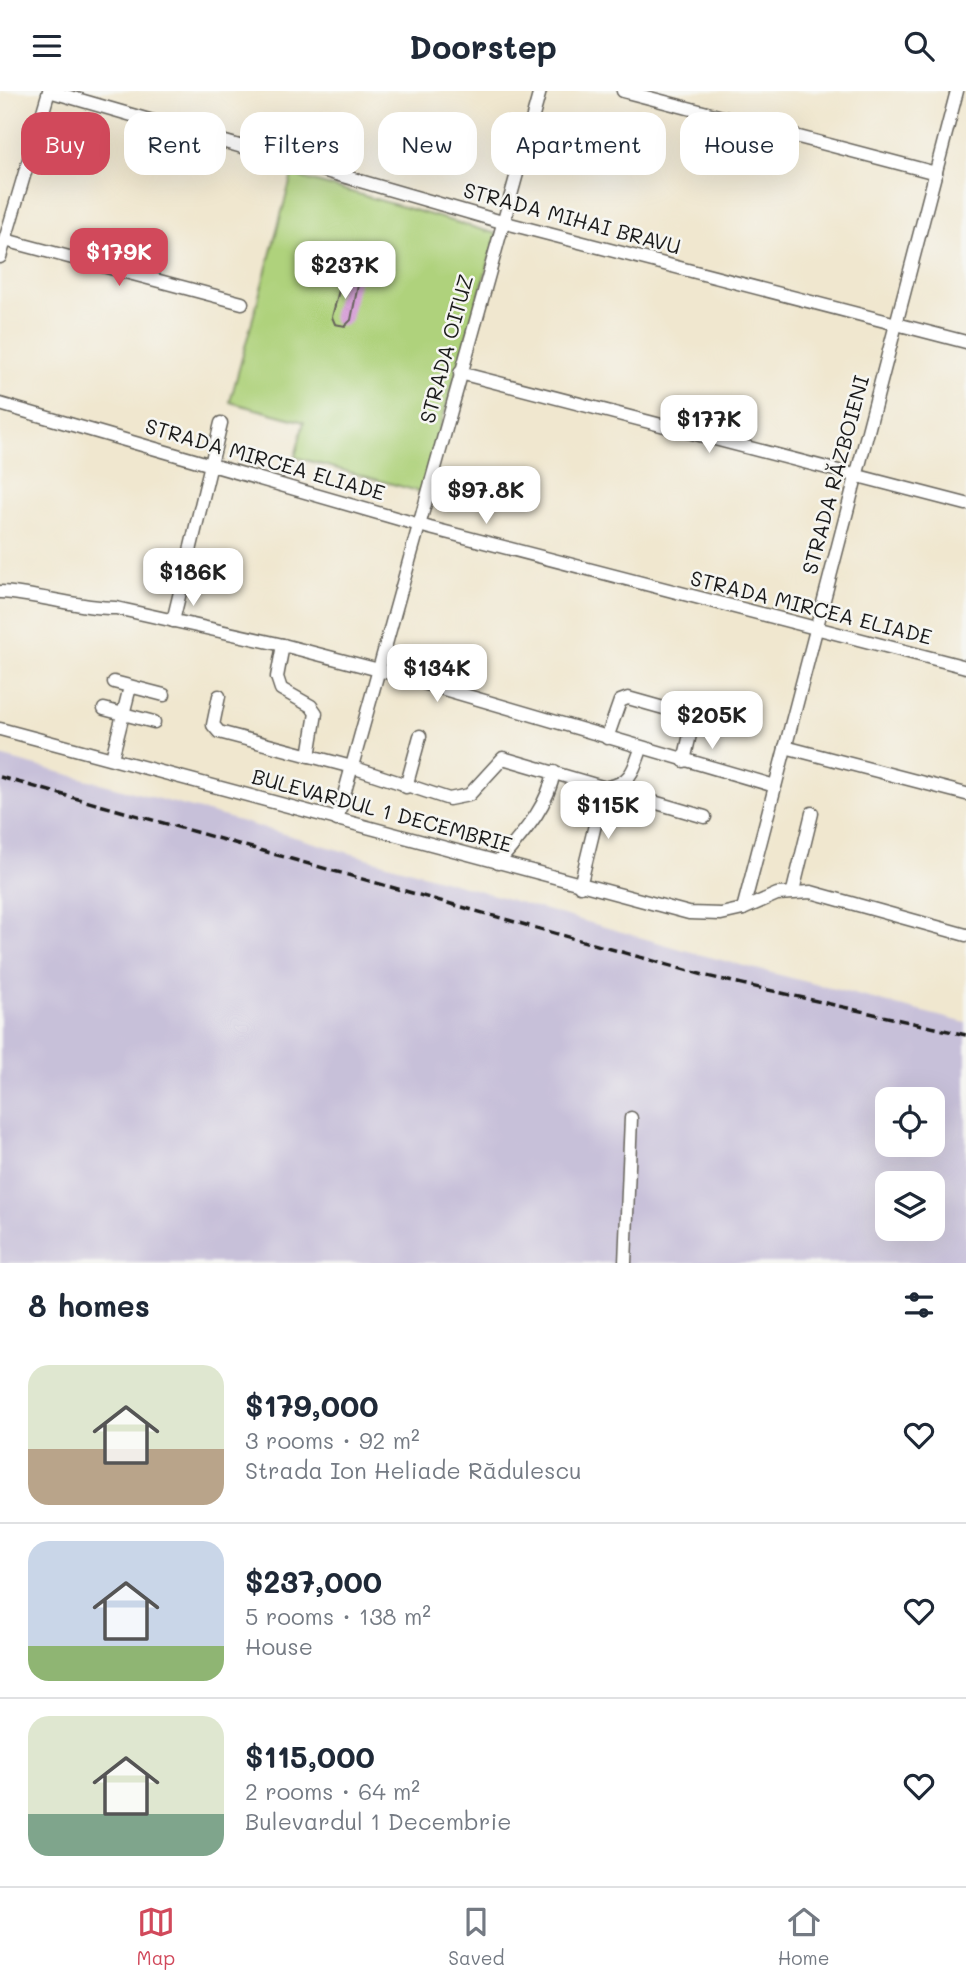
<!DOCTYPE html>
<html lang="en">
<head>
<meta charset="utf-8">
<style>
  :root { --surface:#fff; --page:#f2f2f3; --text:#1f2937; --muted:#747a83; --line:#e0e1e3; --accent:#d1495b }
  body { margin:0; font-family:Mali,sans-serif; background:var(--page); color:var(--text); height:100vh; display:flex; flex-direction:column; font-size:26px; white-space:nowrap }
  * { box-sizing:border-box; margin:0 }
  p { font-size:23px; color:var(--muted) }
  .icon { flex:none; width:38px; height:38px; fill:none; stroke:currentColor; stroke-width:2; stroke-linecap:round; stroke-linejoin:round }
  .map { position:relative; height:1172px; overflow:hidden }
  .side { display:flex; flex-direction:column; background:var(--surface); flex:1 }
  .side>* { flex:none }
  .guide { position:absolute; left:21px; top:21px; width:924px; height:63px; display:flex; gap:14px }
  .controls { position:absolute; left:875px; top:996px; display:grid; gap:14px }
  .controls a { display:grid; place-items:center; width:70px; height:70px; border-radius:14px; background:var(--surface); box-shadow:0 7px 28px #0002; font-size:35px }
  .price { position:absolute; translate:-50% -60px; padding:0 16px; border-radius:14px; background:#fff; color:#222; font-size:23px; line-height:46px; filter:drop-shadow(0 2px 4px #0008) }
  .price::after { content:''; position:absolute; left:50%; top:42px; width:21px; height:16px; margin-left:-10px; background:inherit; clip-path:polygon(0 0,100% 0,50% 100%) }
  .price.current { background:var(--accent); color:#fff }
  ul { padding:0; list-style:none }
  li { display:flex; align-items:center; gap:21px; height:175px; padding:0 28px }
  li+li { border-top:2px solid var(--line) }
  li span { display:grid; place-items:center; flex:none; width:196px; height:140px; border-radius:21px; color:#555 }
  li>.icon { margin-inline-start:auto }
  span .icon { width:84px; height:84px; fill:#fffc; stroke-width:1 }
  li b { font-size:30px }
  h2 { display:flex; justify-content:space-between; align-items:center; height:84px; padding:0 28px; font-size:30px }
  .chip { padding:0 24px; border-radius:21px; background:var(--surface); box-shadow:0 7px 28px #0002; font-size:24px; line-height:63px }
  .chip.current { background:var(--accent); color:#fff }
  header { display:flex; justify-content:space-between; align-items:center; height:91px; padding:0 28px; background:var(--surface); font-size:32px; font-weight:700 }
  .menu { display:flex; justify-content:space-around; align-items:center; height:98px; border-top:2px solid var(--line); background:var(--surface); font-size:19px; color:var(--muted) }
  .menu a { display:grid; justify-items:center; gap:4px }
  .menu .current { color:var(--accent) }
  .map>svg:first-child { display:block }
  .industrial { fill:#c7c0d9; fill-rule:evenodd }
  .green { fill:#afd27b; stroke:#66774c; stroke-width:2 }
  .building { fill:#d49ad5 }
  .lines { fill:none; stroke-linecap:round; stroke-linejoin:round }
  .minor-casing { stroke:#66635b; stroke-width:15 }
  .minor { stroke:#fff; stroke-width:12 }
  .rail { stroke:#1c1c1c; stroke-width:3.5; stroke-dasharray:10 5; stroke-linecap:butt }
  .labels { text-anchor:middle; stroke-width:5; stroke-linejoin:round; paint-order:stroke }
  .street-label { font-size:21px; fill:#1c1c1c; stroke:#f6f6f2 }
</style>
</head>
<body>
<header><svg class="icon" aria-label="menu" viewBox="0 0 24 24"><path d="M4 6h16M4 12h16M4 18h16"/></svg>Doorstep<svg class="icon" aria-label="search" viewBox="0 0 24 24"><circle cx="10" cy="10" r="6"/><path d="M15 15l6 6"/></svg></header>
<div class="map">
<svg width="966" height="1172" viewBox="0 0 966 1172">
  <rect width="100%" height="100%" fill="#f6f6f2"/>
  <filter id="ink" filterUnits="userSpaceOnUse"><feTurbulence type="fractalNoise" baseFrequency=".0143" numOctaves="2"/><feDisplacementMap in="SourceGraphic" scale="14" xChannelSelector="R" yChannelSelector="G"/><feConvolveMatrix kernelMatrix="1 2 1 2 8 2 1 2 1" color-interpolation-filters="sRGB"/></filter>
  <filter id="wash" filterUnits="userSpaceOnUse"><feTurbulence type="fractalNoise" baseFrequency=".00686" numOctaves="4" result="noise"/><feDisplacementMap in="SourceGraphic" scale="28" xChannelSelector="R" yChannelSelector="G"/><feGaussianBlur stdDeviation="1.57" result="paint"/><feColorMatrix in="noise" values="0 0 0 0 0 0 0 0 0 0 0 0 0 0 0 0 0 1.4 0 .05"/><feComposite in="paint" operator="in"/></filter>
  <g filter="url(#wash)">
    <rect width="100%" height="100%" fill="#f0e7cf"/>
    <!-- industrial -->
    <path class="industrial" d="M0 665 222 725 698 863 966 932V1172H0ZM887 1008H933V1054H887ZM887 1092H933V1138H887Z"/>
    <!-- green -->
    <path class="green" d="M292 84 497 143 421 401 295 366 304 331 230 311Z"/>
    <g id="blocks">
      <!-- building -->
      <path class="building" d="M343 184 359 189 351 229 345 235 335 233 332 226Z"/>
    </g>
  </g>
  <g filter="url(#ink)">
    <use href="#blocks" fill-opacity="0" stroke="#66635b" stroke-width="2"/>
    <g class="lines">
      <defs>
        <g id="minor">
          <path d="M49 0 502 131 966 251"/>
          <path d="M623 0 936 82"/>
          <path d="M5 149 242 212"/>
          <path d="M0 166 49 0"/>
          <path d="M460 282 966 413"/>
          <path d="M0 313 430 437 966 576"/>
          <path d="M0 501C40 503 76 517 116 517L283 554 379 579 775 695"/>
          <path d="M173 530 221 332"/>
          <path d="M283 554 277 586 281 598 311 615 316 622 309 665"/>
          <path d="M114 591 164 604"/>
          <path d="M219 605 213 634 219 641 352 676 449 708 469 704 503 667 705 726"/>
          <path d="M104 618 154 631"/>
          <path d="M0 638 689 822 721 823 743 818 777 803 811 801 966 844"/>
          <path d="M607 647 620 610 628 607 685 623 693 630 684 670"/>
          <path d="M785 656 966 703"/>
          <path d="M112 667 130 596"/>
          <path d="M406 696 420 645"/>
          <path d="M608 696C631 692 634 678 641 658"/>
          <path d="M337 729 540 0"/>
          <path d="M498 772C522 743 547 718 554 681"/>
          <path d="M580 795 604 697"/>
          <path d="M793 800 812 722"/>
          <path d="M743 818 957 0"/>
          <path d="M625 1172 631 1027"/>
        </g>
      </defs>
      <!-- minor casing -->
      <use href="#minor" class="minor-casing"/>
      <!-- minor -->
      <use href="#minor" class="minor"/>
      <!-- rail -->
      <path class="rail" d="M0 686 707 885 966 944"/>
    </g>
  </g>
  <g class="labels">
    <!-- street labels -->
    <g class="street-label">
      <text transform="translate(572 128) rotate(15)" y="7">STRADA MIHAI BRAVU</text>
      <text transform="translate(447 258) rotate(-75)" y="7">STRADA OITUZ</text>
      <text transform="translate(265 369) rotate(16)" y="7">STRADA MIRCEA ELIADE</text>
      <text transform="translate(836 384) rotate(-75)" y="7">STRADA RĂZBOIENI</text>
      <text transform="translate(811 517) rotate(14)" y="7">STRADA MIRCEA ELIADE</text>
      <text transform="translate(382 720) rotate(15)" y="7">BULEVARDUL 1 DECEMBRIE</text>
    </g>
  </g>
</svg>
<div class="controls">
<a><svg class="icon" aria-label="locate" viewBox="0 0 24 24"><circle cx="12" cy="12" r="6"/><path d="M12 2v4M12 18v4M2 12h4M18 12h4"/></svg></a>
<a><svg class="icon" aria-label="layers" viewBox="0 0 24 24"><path d="M12 4l9 5-9 5-9-5zM3 14l9 5 9-5"/></svg></a>
</div>
<b class="price current" style="left:119px;top:197px">$179K</b>
<b class="price" style="left:345px;top:210px">$237K</b>
<b class="price" style="left:709px;top:364px">$177K</b>
<b class="price" style="left:486px;top:435px">$97.8K</b>
<b class="price" style="left:193px;top:517px">$186K</b>
<b class="price" style="left:437px;top:613px">$134K</b>
<b class="price" style="left:712px;top:660px">$205K</b>
<b class="price" style="left:608px;top:750px">$115K</b>
<div class="guide">
<a class="chip current">Buy</a>
<a class="chip">Rent</a>
<a class="chip">Filters</a>
<a class="chip">New</a>
<a class="chip">Apartment</a>
<a class="chip">House</a>
</div>
</div>
<section class="side">
<h2>8 homes<svg class="icon" aria-label="filters" viewBox="0 0 24 24"><path d="M4 7h16M4 17h16"/><circle cx="9" cy="7" r="2"/><circle cx="15" cy="17" r="2"/></svg></h2>
<ul>
<li><span style="background:linear-gradient(#dfe7d0 60%,#b9a48a 0)"><svg class="icon" aria-label="home" viewBox="0 0 24 24"><path d="M3 11l9-7 9 7M6 9v11h12V9"/></svg></span><div><b>$179,000</b><p>3 rooms · 92 m²</p><p>Strada Ion Heliade Rădulescu</p></div><svg class="icon" aria-label="heart" viewBox="0 0 24 24"><path d="M12 20l-8-8c-3-5 5-10 8-4 3-6 11-1 8 4z"/></svg></li>
<li><span style="background:linear-gradient(#c9d6e8 75%,#8fb573 0)"><svg class="icon" aria-label="home" viewBox="0 0 24 24"><path d="M3 11l9-7 9 7M6 9v11h12V9"/></svg></span><div><b>$237,000</b><p>5 rooms · 138 m²</p><p>House</p></div><svg class="icon" aria-label="heart" viewBox="0 0 24 24"><path d="M12 20l-8-8c-3-5 5-10 8-4 3-6 11-1 8 4z"/></svg></li>
<li><span style="background:linear-gradient(#dfe7d0 70%,#7fa58c 0)"><svg class="icon" aria-label="home" viewBox="0 0 24 24"><path d="M3 11l9-7 9 7M6 9v11h12V9"/></svg></span><div><b>$115,000</b><p>2 rooms · 64 m²</p><p>Bulevardul 1 Decembrie</p></div><svg class="icon" aria-label="heart" viewBox="0 0 24 24"><path d="M12 20l-8-8c-3-5 5-10 8-4 3-6 11-1 8 4z"/></svg></li>
</ul>
</section>
<nav class="menu">
<a class="current"><svg class="icon" aria-label="map" viewBox="0 0 24 24"><path d="M3 6l6-2 6 2 6-2v14l-6 2-6-2-6 2zM9 4v14M15 6v14"/></svg>Map</a>
<a><svg class="icon" aria-label="saved" viewBox="0 0 24 24"><path d="M7 4h10v16l-5-4-5 4z"/></svg>Saved</a>
<a><svg class="icon" aria-label="home" viewBox="0 0 24 24"><path d="M3 11l9-7 9 7M6 9v11h12V9"/></svg>Home</a>
</nav>
</body>
</html>
